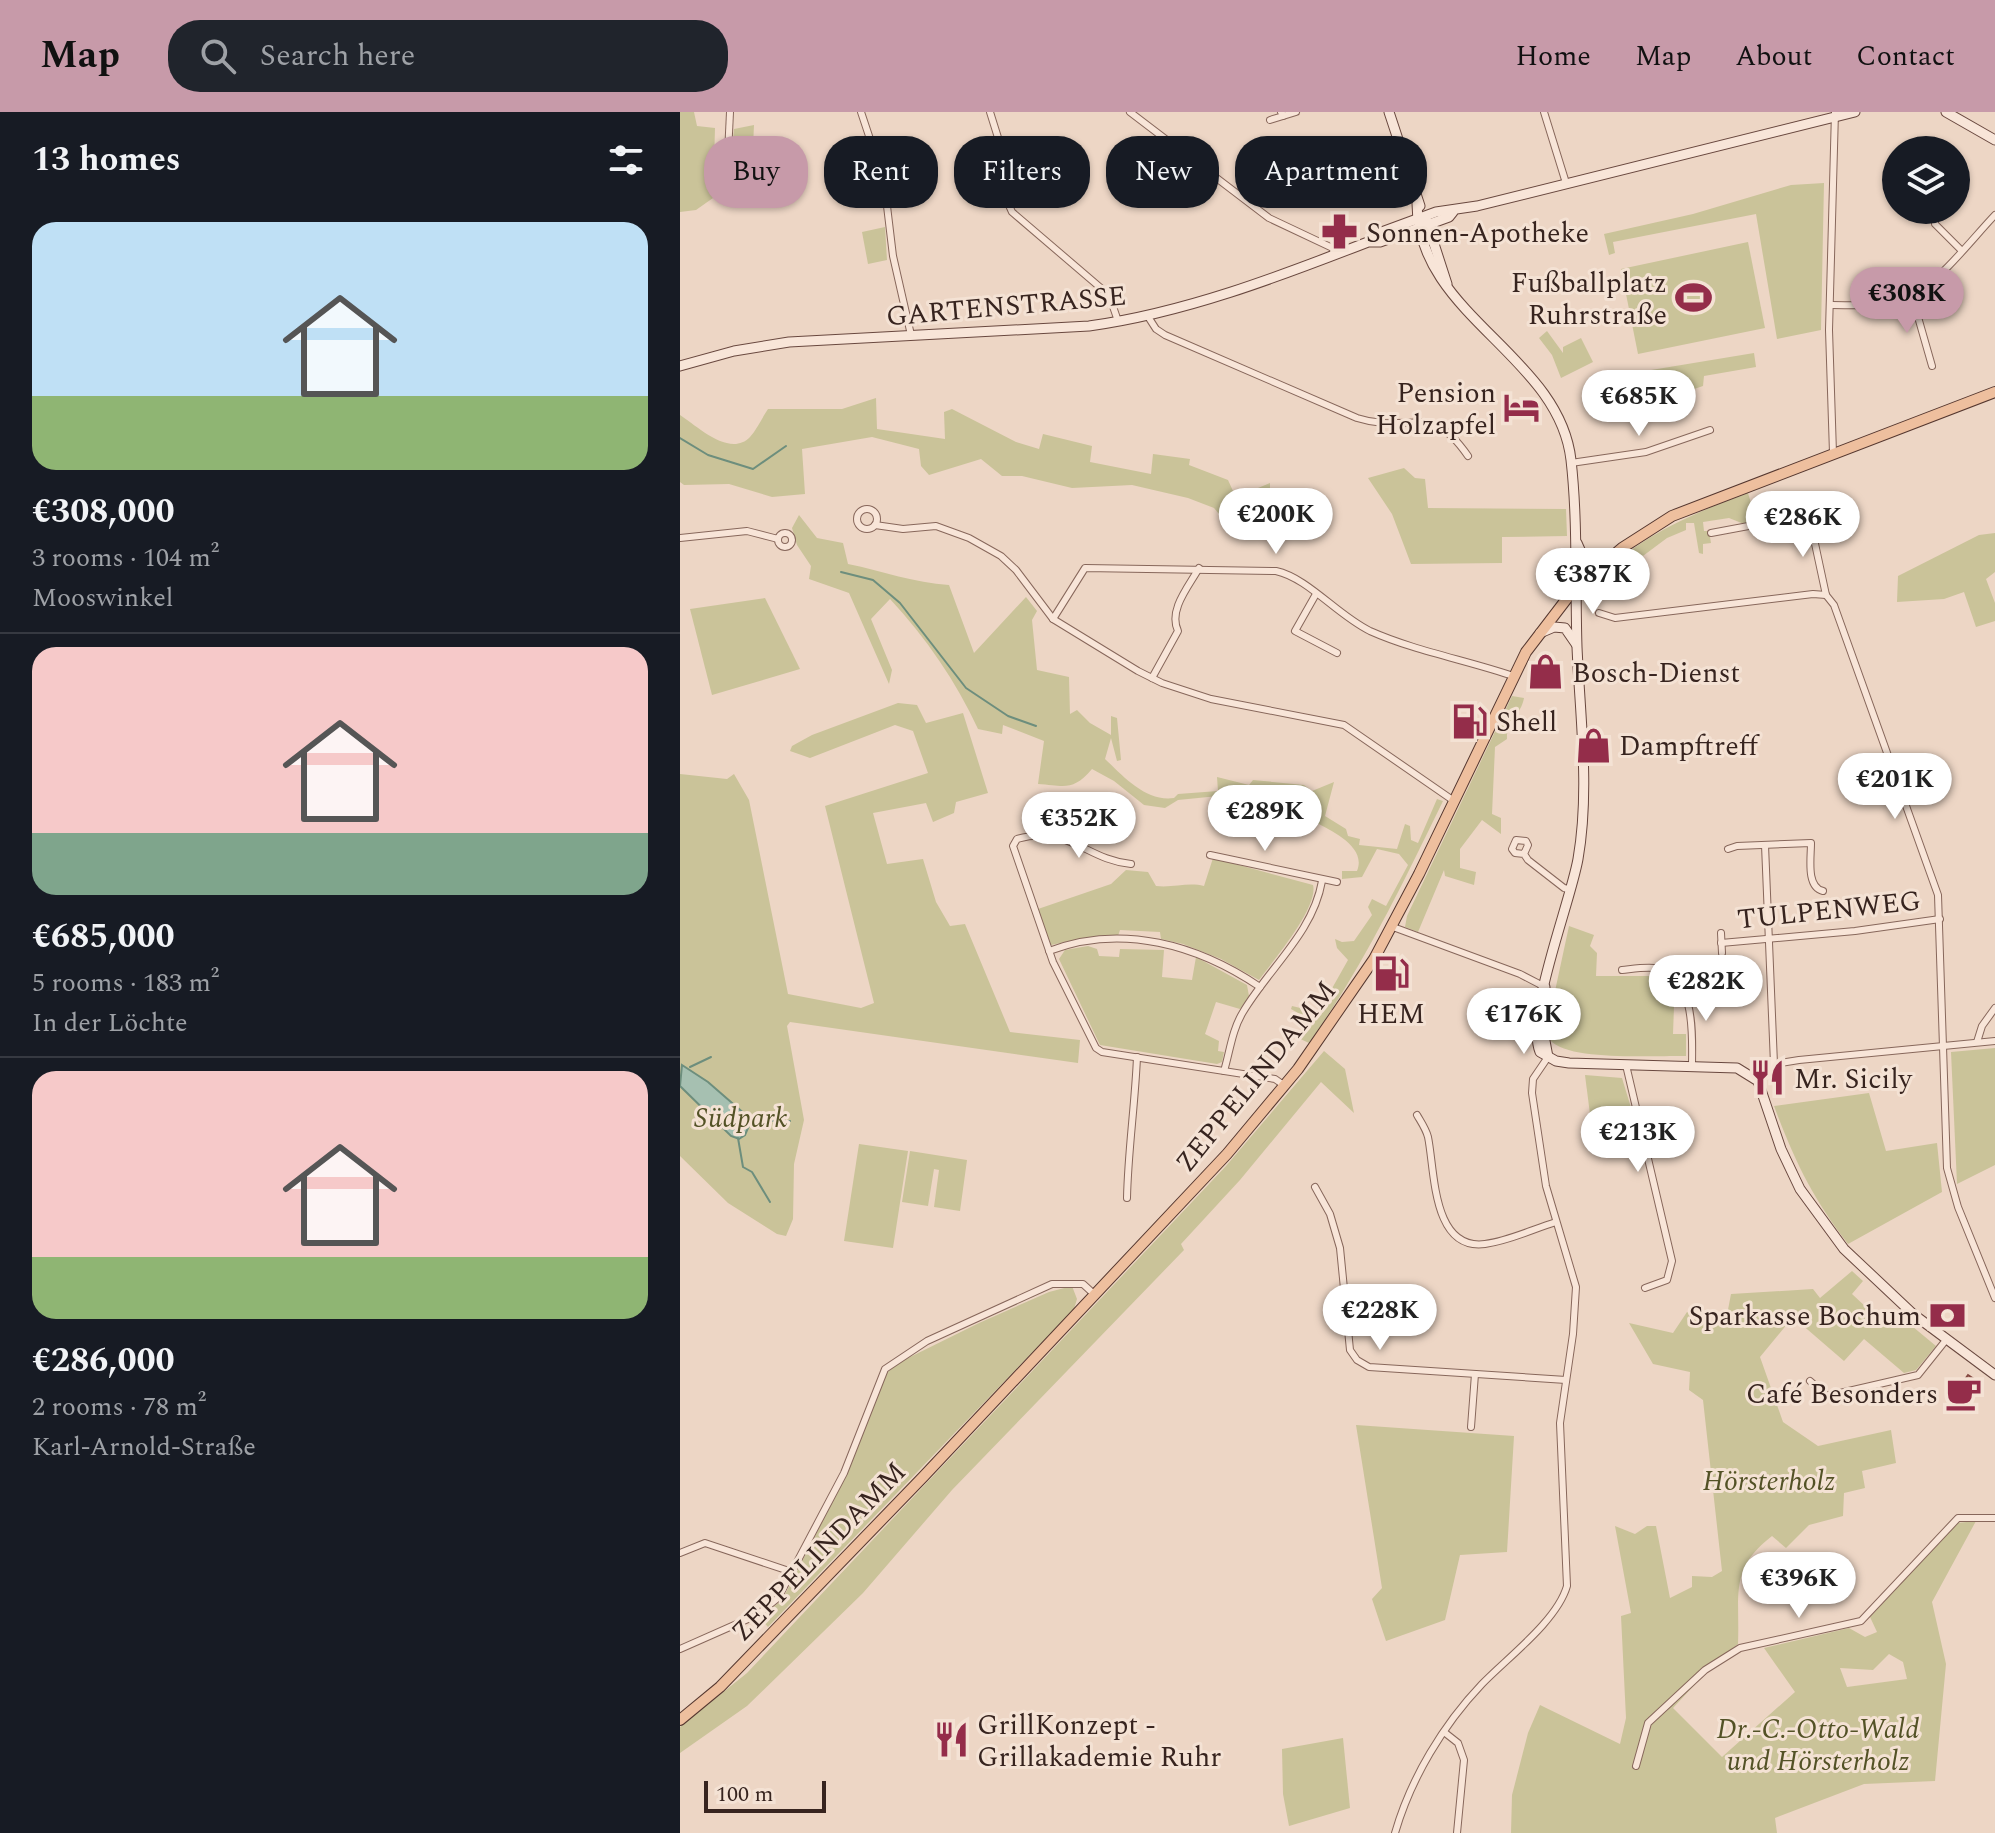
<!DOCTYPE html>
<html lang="en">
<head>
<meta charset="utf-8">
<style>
  :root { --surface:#171b24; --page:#20242c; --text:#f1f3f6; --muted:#9ea1a6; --line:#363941; --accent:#c79aa9 }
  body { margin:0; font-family:Spectral,serif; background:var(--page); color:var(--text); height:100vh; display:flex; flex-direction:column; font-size:30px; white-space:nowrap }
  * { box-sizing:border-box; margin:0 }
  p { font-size:26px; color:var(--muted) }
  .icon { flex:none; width:44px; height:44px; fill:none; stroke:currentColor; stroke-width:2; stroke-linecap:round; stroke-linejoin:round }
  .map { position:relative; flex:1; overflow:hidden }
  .panel { display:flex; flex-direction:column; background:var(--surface); width:680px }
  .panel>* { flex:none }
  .hud { position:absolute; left:24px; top:24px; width:760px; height:72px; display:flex; gap:16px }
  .controls { position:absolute; left:1202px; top:24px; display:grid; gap:16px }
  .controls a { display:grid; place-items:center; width:88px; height:88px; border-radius:50%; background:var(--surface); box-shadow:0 2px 6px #0004; font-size:40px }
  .scale { position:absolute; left:24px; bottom:20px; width:122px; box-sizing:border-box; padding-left:8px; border:4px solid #37241f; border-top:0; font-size:22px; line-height:28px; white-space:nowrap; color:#37241f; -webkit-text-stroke:6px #f4e2d4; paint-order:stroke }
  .price { position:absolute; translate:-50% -68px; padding:0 18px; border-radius:28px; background:#fff; color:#222; font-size:26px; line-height:52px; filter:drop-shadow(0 2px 4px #0008) }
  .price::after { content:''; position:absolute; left:50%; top:48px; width:24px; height:18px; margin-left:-12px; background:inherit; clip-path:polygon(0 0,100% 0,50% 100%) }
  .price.selected { background:var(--accent); color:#111 }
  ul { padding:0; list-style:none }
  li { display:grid; align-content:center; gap:16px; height:424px; padding:0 32px }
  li+li { border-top:2px solid var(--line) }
  li span { display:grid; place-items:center; height:248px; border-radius:24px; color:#555 }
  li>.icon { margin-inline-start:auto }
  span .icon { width:144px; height:144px; fill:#fffc; stroke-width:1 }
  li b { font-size:34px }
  h2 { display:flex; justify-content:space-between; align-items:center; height:96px; padding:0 32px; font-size:34px }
  .pill { padding:0 28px; border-radius:32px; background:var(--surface); box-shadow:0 2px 6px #0004; font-size:28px; line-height:72px }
  .pill.selected { background:var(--accent); color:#111 }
  header { display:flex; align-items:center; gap:48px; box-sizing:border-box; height:112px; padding:0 40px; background:var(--accent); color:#111 }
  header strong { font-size:38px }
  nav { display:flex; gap:44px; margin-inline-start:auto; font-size:28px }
  .search { width:560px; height:72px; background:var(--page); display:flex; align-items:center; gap:20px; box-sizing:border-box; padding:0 28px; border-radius:32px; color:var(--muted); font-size:30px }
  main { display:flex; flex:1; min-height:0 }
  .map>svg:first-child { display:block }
  .green { fill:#cac399; fill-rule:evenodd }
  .water { fill:#a6c0b1; stroke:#6d8e7d; stroke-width:2 }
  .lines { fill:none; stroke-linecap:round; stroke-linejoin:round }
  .stream { stroke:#6d8e7d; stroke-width:2 }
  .building { fill:#ca877c; stroke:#854a42; stroke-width:2 }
  .street-casing { stroke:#87675b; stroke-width:8 }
  .secondary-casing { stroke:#69483f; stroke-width:11 }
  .primary-casing { stroke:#55372f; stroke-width:12 }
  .street { stroke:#f8e5d8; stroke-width:6 }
  .secondary { stroke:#f8e5d8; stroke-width:9 }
  .primary { stroke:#eebf9e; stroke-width:10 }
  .labels { text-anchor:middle; stroke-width:6; stroke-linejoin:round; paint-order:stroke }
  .poi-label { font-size:28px; fill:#37241f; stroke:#f4e2d4; text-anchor:start }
  .street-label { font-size:28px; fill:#37241f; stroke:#f4e2d4 }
  .park-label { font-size:28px; font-style:italic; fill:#535226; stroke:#f4e2d4 }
</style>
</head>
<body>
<header>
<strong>Map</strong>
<div class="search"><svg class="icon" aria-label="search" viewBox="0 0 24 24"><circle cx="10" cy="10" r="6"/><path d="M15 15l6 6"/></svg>Search here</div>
<nav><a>Home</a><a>Map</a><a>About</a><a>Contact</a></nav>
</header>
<main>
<section class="panel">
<h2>13 homes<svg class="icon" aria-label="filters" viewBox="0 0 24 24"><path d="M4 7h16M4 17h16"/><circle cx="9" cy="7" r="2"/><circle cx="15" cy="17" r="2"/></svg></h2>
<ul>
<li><span style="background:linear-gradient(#bfe0f5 70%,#8fb573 0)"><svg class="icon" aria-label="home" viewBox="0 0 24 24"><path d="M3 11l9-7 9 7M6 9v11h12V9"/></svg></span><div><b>€308,000</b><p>3 rooms · 104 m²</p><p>Mooswinkel</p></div></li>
<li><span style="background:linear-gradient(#f6c9c9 75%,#7fa58c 0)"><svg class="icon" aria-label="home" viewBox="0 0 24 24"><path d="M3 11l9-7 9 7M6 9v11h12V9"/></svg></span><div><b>€685,000</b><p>5 rooms · 183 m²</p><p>In der Löchte</p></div></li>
<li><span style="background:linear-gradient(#f6c9c9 75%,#8fb573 0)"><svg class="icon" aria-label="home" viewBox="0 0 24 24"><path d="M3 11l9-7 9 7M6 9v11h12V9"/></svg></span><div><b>€286,000</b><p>2 rooms · 78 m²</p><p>Karl-Arnold-Straße</p></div></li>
</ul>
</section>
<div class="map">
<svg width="1315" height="1721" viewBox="0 0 1315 1721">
  <rect width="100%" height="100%" fill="#edd6c5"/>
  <!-- green -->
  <g class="green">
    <path d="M0 0H14L17 14 35 16 33 86 16 98 0 100Z"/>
    <path d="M74 13 72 56 104 57 102 74 72 83 48 81 54 17Z"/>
    <path d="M1144 71 1141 218 1097 227 1076 102 933 130 935 141 929 143 924 122 1013 102 1111 73Z"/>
    <path d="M205 115 207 148 188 152 182 120Z"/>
    <path d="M1068 130 1085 216 958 242 941 157Z"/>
    <path d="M867 219 883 241V235L901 226 913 250 881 266 872 243 859 226Z"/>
    <path d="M1074 241 1076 255 1024 264 1023 274 938 303H930L918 270 926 268 931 291 950 286 947 262Z"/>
    <path d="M196 286 197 317 265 327 264 300 272 297 336 330 359 337 363 322 412 334 410 350 471 362 473 342 510 347 509 353 548 368 553 379 578 376 590 371V388L566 394V416L549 414 534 396 508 386 452 373 392 376 342 364H322L301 347 249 363 241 354 239 337 192 325 122 337 125 382 92 385 49 372 4 373 0 370V303C17 314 50 346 70 325 77 317 82 306 88 297H162Z"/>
    <path d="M724 356 735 366 745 367 748 396 886 397 887 424 822 425V451L731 452 712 402 688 366Z"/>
    <path d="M1068 381 1077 411 1064 412 1049 406 1023 410 1024 419H1029L1031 431 1023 432V442L1019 441 1014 411H1006V418L987 426 920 476 917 467C960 424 1011 402 1068 381Z"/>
    <path d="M119 403 137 426 163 431 168 452C203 459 234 471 269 473L294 541 346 485 357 499 352 508 357 558 389 565 390 602 397 598 410 611 431 623V604L437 606 441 648 437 649 431 626 425 647C444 665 466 690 494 686L498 682 538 679 537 665 569 673 573 668 624 673 632 679 654 670 645 704 666 717 668 724 680 727 679 733 717 737 725 712 730 714 731 728 738 731 757 687 763 689C722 773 683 855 629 931L616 925 623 918 627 906 611 897 612 894 633 899 643 897 646 887 668 848 657 836 655 827 662 830 674 829 692 803 688 795 692 787 706 794 728 753 719 742 697 737 682 765 662 767V759H677C687 735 652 719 635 710L638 701 556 678 541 695 538 684 498 688 485 696 464 693 434 669 412 657C393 679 386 674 358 672L364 629 323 613 322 622 298 617C276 569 246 526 210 487L191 507 212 558 209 572 169 481 129 467 131 454 117 433 112 416Z"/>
    <path d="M1315 421V460L1306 467 1315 491V509L1296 515 1284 480 1264 487 1217 490 1218 464 1299 423Z"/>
    <path d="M85 486 120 557 32 583 10 497Z"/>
    <path d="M832 584 844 586C841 603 826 610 827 627L815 635 812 702 821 706V722L802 708 780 737V756L796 760 794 773 765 764 764 758 738 820 725 815 727 804Z"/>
    <path d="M218 591 237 593 246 611 283 601 308 681 276 690 274 701 253 710 246 691 193 701 207 752 243 747 256 790 270 814 285 812 330 920 400 928 398 951 110 910 107 914 124 1008 114 1052 113 1107 106 1124 97 1122 48 1091 0 1044V662L47 667 54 662 69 688 108 882 181 896 194 891 145 694 248 661 233 619 215 613 130 646 110 639 112 634 132 623Z"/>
    <path d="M533 746 633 773C639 795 593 849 579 868L541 847 503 832 481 827 480 820 440 818 438 824 409 825 371 833 358 797 431 772 446 758 468 760 476 774C493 776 508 770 524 774Z"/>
    <path d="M889 814 914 823 910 834 917 841 916 864H985L997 878 1005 893 994 895 993 922H1006V944C976 943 889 950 870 928L872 893Z"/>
    <path d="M408 834 417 837 419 844 439 845 440 837 484 838 482 865 512 868 516 845 567 873 569 884 560 897 536 890 525 922 539 929 538 939 544 940 542 950 537 952 420 933 379 847 385 838Z"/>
    <path d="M1315 936V1053L1277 1072 1271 940Z"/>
    <path d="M644 939 665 957 674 1001 641 970 560 1068 501 1132 504 1138 272 1378 183 1481 67 1594 0 1641V1615L67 1561 546 1054Z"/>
    <path d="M905 963 942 966 956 1012 912 1018Z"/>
    <path d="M1189 981 1206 1039 1257 1031 1262 1080 1168 1132C1132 1085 1115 1050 1094 994Z"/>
    <path d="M179 1032 228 1039 213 1136 164 1129Z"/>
    <path d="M230 1039 287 1048 280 1099 254 1095 259 1058 254 1057 248 1094 222 1090Z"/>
    <path d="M1172 1159 1183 1169 1172 1182 1202 1210 1215 1200 1256 1234 1236 1258 1224 1261 1184 1227 1164 1249 1113 1205 1080 1245 1103 1310 1138 1334 1211 1318 1216 1351 1182 1359 1185 1376 1164 1381 1163 1404 1129 1413 1106 1436 1092 1424C1049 1457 1060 1482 1058 1532L1034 1552 993 1596 1042 1645 1115 1580 1084 1536 1169 1516 1185 1525 1197 1520 1190 1505 1277 1411 1296 1409 1252 1490 1266 1552 1255 1669 1184 1672 1095 1706 1097 1721H831L832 1683 848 1621 860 1593 940 1632 946 1606 941 1504 951 1501 935 1414 955 1422 967 1414H976L990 1486 1012 1475V1464L1032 1465 1042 1459 1023 1288 1009 1278 1010 1260 973 1252 949 1211 993 1221 1007 1200 1028 1212 1047 1203 1051 1182 1133 1177 1140 1186ZM1209 1542 1223 1550 1227 1567 1167 1575 1160 1556 1193 1558Z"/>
    <path d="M392 1174 397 1187 394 1197 88 1515 80 1506 102 1488 149 1397 169 1356 204 1263 220 1250 299 1211 369 1180Z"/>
    <path d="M676 1313 834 1324 827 1440 780 1443 765 1508 706 1529 692 1487 702 1476Z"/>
    <path d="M663 1626 670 1696 609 1714 603 1682 602 1637Z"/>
  </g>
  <!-- water -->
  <path class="water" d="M2 953 28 970 67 1004 71 1009 65 1023 59 1027 51 1024 0 974Z"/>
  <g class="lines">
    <!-- stream -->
    <g class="stream">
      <path d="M0 326 28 343 73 357 106 334"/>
      <path d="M161 460 193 468 220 491 286 576 328 604 356 614"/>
      <path d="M10 955 31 945"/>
      <path d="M70 1009H110"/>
      <path d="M58 1026 63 1055 72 1060 90 1090"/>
    </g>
  </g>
  <!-- building -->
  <path class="building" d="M1288 1263 1300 1271 1285 1292H1279L1276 1297 1268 1291Z"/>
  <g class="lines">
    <defs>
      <g id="street">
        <path d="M181 0 204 69 213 144 231 223"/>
        <path d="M310 0 320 32 323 80 332 100 429 183 438 209"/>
        <path d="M450 0 589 106 661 140"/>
        <path d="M601 0 603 4 616 0"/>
        <path d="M864 0 886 71"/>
        <path d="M590 8 603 4"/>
        <path d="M46 84 50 0"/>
        <path d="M1255 101V112L1281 138"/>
        <path d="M1232 184 1252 254"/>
        <path d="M1152 193C1178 193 1210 196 1233 183 1262 167 1292 127 1315 103"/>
        <path d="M467 203 476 217 485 223 677 306C730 323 750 288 788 344"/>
        <path d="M1153 341 1149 218 1155 0"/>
        <path d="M891 351 966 340 1030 318"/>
        <circle cx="187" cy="407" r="10"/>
        <path d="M195 413 223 417 256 414 289 426 321 444 336 458 373 507 458 559 482 571 531 587 664 613 774 689"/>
        <circle cx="105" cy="428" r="7"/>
        <path d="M1031 421 1117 405 1125 404 1131 413 1146 483 1154 493 1258 783 1267 1056 1278 1095 1315 1186"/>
        <path d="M0 426 67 419 98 427"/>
        <path d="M636 482 615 519 657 541"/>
        <path d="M919 501 935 506 1133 482 1146 483"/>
        <path d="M373 507 405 456 596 459C628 466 657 503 690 519 735 539 786 548 833 564"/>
        <path d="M472 566 498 519C488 498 509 474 519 456"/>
        <path d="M1085 733 1094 952"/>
        <path d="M1048 737 1057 734 1131 731C1131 746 1126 775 1143 779"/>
        <path d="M844 742 835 741 832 737 836 728 846 729 848 733 844 742 848 748 884 776 891 778"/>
        <path d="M530 743 657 770"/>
        <path d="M451 752C406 748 388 712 337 727L333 734 373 850 416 936 422 940 595 967 605 974"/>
        <path d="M713 815 840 862 865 875"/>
        <path d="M1041 821 1042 841"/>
        <path d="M1041 831 1175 819 1260 807"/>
        <path d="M369 839C442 811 518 833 580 875"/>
        <path d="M942 858C952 857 964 855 974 856 1017 865 1012 923 1012 955"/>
        <path d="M1297 930 1302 914 1315 896"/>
        <path d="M946 953 992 1149 987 1168 965 1176"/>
        <path d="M544 959C550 939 552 918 563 900 589 856 633 821 642 769"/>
        <path d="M1073 963 1094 952 1119 948 1315 929"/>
        <path d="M737 1003C741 1010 746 1017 748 1025 755 1059 752 1139 805 1132 829 1129 853 1117 876 1110"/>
        <path d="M635 1075 650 1102 660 1136 670 1238 677 1248 689 1255 886 1268"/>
        <path d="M447 1086C448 1039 455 993 457 945"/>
        <path d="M1130 1269 1147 1284 1238 1263 1266 1228"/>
        <path d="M791 1315 795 1262"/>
        <path d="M0 1441 25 1431 112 1460"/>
        <path d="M0 1537 77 1503 98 1486 164 1361 205 1257 247 1229 372 1172H403L415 1183"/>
        <path d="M764 1620 778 1631 784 1648 777 1721"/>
        <path d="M956 1654 968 1611 1025 1558 1060 1536 1181 1509 1278 1406H1315"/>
        <path d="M715 1721C731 1666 763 1613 802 1572 827 1546 877 1509 887 1474L880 1311 893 1222 896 1175 866 1074 852 981 853 967 868 945"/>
      </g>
      <g id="secondary">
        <path d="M709 0 740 94"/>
        <path d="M1266 0 1315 28"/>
        <path d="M737 90C736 203 879 242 891 348 898 410 895 473 897 535 900 605 910 678 898 747 890 792 845 904 860 940L876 949 889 951 1057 956 1078 969 1101 1037 1120 1077 1164 1137 1233 1202 1315 1263"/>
        <path d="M746 107 767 172"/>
        <path d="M694 128 699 121 756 100 797 94 1175 0"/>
        <path d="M0 254 54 239 109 230 409 214C504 201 598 165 688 130H700L769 105 773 100"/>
        <path d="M897 431 901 440 915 447 934 443"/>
        <path d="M860 521 874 515 885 516 896 532"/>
        <path d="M865 875 863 918 868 945"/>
      </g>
      <path id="primary" d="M0 1608 40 1575 243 1365 547 1042 618 957 694 847 739 762 846 540 895 476 942 436 992 404 1315 280"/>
    </defs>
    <!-- street casing -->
    <use href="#street" class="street-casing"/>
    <!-- secondary casing -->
    <use href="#secondary" class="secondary-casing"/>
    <!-- primary casing -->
    <use href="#primary" class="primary-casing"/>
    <!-- street -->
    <use href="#street" class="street"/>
    <!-- secondary -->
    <use href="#secondary" class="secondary"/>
    <!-- primary -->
    <use href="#primary" class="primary"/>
  </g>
  <!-- icons -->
  <defs>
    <symbol id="pharmacy-bare" viewBox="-9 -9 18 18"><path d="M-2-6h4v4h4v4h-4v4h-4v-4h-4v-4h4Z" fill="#942d4a" stroke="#f4e2d4" stroke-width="2.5" paint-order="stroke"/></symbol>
    <symbol id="stadium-bare" viewBox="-9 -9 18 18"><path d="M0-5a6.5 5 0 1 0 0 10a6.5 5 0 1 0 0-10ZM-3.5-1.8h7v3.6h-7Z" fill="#942d4a" stroke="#f4e2d4" stroke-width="2.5" paint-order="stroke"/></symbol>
    <symbol id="hotel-bare" viewBox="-9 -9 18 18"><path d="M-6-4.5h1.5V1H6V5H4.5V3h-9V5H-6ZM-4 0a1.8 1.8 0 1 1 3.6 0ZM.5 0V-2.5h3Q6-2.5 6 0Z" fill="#942d4a" stroke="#f4e2d4" stroke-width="2.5" paint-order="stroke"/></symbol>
    <symbol id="shop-bare" viewBox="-9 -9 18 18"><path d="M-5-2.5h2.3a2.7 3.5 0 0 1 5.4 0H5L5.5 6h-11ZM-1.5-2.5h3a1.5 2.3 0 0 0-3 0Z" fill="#942d4a" stroke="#f4e2d4" stroke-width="2.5" paint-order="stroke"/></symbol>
    <symbol id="fuel-bare" viewBox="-9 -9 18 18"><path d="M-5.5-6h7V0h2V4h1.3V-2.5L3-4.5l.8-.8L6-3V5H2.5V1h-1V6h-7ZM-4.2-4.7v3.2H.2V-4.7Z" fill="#942d4a" stroke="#f4e2d4" stroke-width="2.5" paint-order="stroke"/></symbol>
    <symbol id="restaurant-bare" viewBox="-9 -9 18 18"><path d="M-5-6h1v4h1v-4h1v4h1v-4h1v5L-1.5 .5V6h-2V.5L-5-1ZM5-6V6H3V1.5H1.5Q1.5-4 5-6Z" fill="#942d4a" stroke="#f4e2d4" stroke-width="2.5" paint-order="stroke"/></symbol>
    <symbol id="bank-bare" viewBox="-9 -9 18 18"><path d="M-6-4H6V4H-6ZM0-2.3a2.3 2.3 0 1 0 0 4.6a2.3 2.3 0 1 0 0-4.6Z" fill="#942d4a" stroke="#f4e2d4" stroke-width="2.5" paint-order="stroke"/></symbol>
    <symbol id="cafe-bare" viewBox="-9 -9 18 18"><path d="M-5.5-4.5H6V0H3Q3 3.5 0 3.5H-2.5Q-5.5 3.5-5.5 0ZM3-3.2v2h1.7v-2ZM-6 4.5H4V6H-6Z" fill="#942d4a" stroke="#f4e2d4" stroke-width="2.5" paint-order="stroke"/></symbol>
  </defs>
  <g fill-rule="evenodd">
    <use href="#pharmacy-bare" x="634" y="94" width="51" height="51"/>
    <use href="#stadium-bare" x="988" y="160" width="51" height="51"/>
    <use href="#hotel-bare" x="816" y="270" width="51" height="51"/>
    <use href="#shop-bare" x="840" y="534" width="51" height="51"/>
    <use href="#fuel-bare" x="764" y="584" width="51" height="51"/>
    <use href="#shop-bare" x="888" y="608" width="51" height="51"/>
    <use href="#fuel-bare" x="686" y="836" width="51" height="51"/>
    <use href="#restaurant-bare" x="1062" y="940" width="51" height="51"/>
    <use href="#bank-bare" x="1242" y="1178" width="51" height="51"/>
    <use href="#cafe-bare" x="1258" y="1256" width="51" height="51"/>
    <use href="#restaurant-bare" x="246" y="1602" width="51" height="51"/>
  </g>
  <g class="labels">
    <!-- poi labels -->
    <g class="poi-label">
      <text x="686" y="130">Sonnen-Apotheke</text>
      <text x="987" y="180" text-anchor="end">Fußballplatz<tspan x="987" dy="32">Ruhrstraße</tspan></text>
      <text x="816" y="290" text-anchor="end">Pension<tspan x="816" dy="32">Holzapfel</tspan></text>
      <text x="892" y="570">Bosch-Dienst</text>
      <text x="816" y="619">Shell</text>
      <text x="939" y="643">Dampftreff</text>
      <text x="711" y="911" text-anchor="middle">HEM</text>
      <text x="1114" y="976">Mr. Sicily</text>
      <text x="1241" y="1213" text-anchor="end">Sparkasse Bochum</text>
      <text x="1258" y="1291" text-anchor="end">Café Besonders</text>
      <text x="297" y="1622">GrillKonzept -<tspan x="297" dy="32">Grillakademie Ruhr</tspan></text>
    </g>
    <!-- street labels -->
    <g class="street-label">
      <text transform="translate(326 193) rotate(-5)" y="10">GARTENSTRASSE</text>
      <text transform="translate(1149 797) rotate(-6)" y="10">TULPENWEG</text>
      <text transform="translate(575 964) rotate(-51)" y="10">ZEPPELINDAMM</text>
      <text transform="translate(138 1439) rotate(-46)" y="10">ZEPPELINDAMM</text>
    </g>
    <!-- park labels -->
    <g class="park-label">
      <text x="61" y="1015">Südpark</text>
      <text x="1089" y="1378">Hörsterholz</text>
      <text x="1138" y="1626">Dr.-C.-Otto-Wald<tspan x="1138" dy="32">und Hörsterholz</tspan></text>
    </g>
  </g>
</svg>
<div class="controls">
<a><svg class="icon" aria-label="layers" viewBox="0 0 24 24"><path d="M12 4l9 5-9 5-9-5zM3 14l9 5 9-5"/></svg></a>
</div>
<div class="scale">100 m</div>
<b class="price selected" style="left:1227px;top:223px">€308K</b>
<b class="price" style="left:959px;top:326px">€685K</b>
<b class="price" style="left:596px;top:444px">€200K</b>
<b class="price" style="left:1123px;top:447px">€286K</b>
<b class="price" style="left:913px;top:504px">€387K</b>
<b class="price" style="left:1215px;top:709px">€201K</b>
<b class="price" style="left:585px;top:741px">€289K</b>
<b class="price" style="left:399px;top:748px">€352K</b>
<b class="price" style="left:1026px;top:911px">€282K</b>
<b class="price" style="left:844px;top:944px">€176K</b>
<b class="price" style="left:958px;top:1062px">€213K</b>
<b class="price" style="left:700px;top:1240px">€228K</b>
<b class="price" style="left:1119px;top:1508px">€396K</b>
<div class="hud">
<a class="pill selected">Buy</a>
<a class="pill">Rent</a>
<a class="pill">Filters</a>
<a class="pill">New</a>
<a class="pill">Apartment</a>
</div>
</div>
</main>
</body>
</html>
